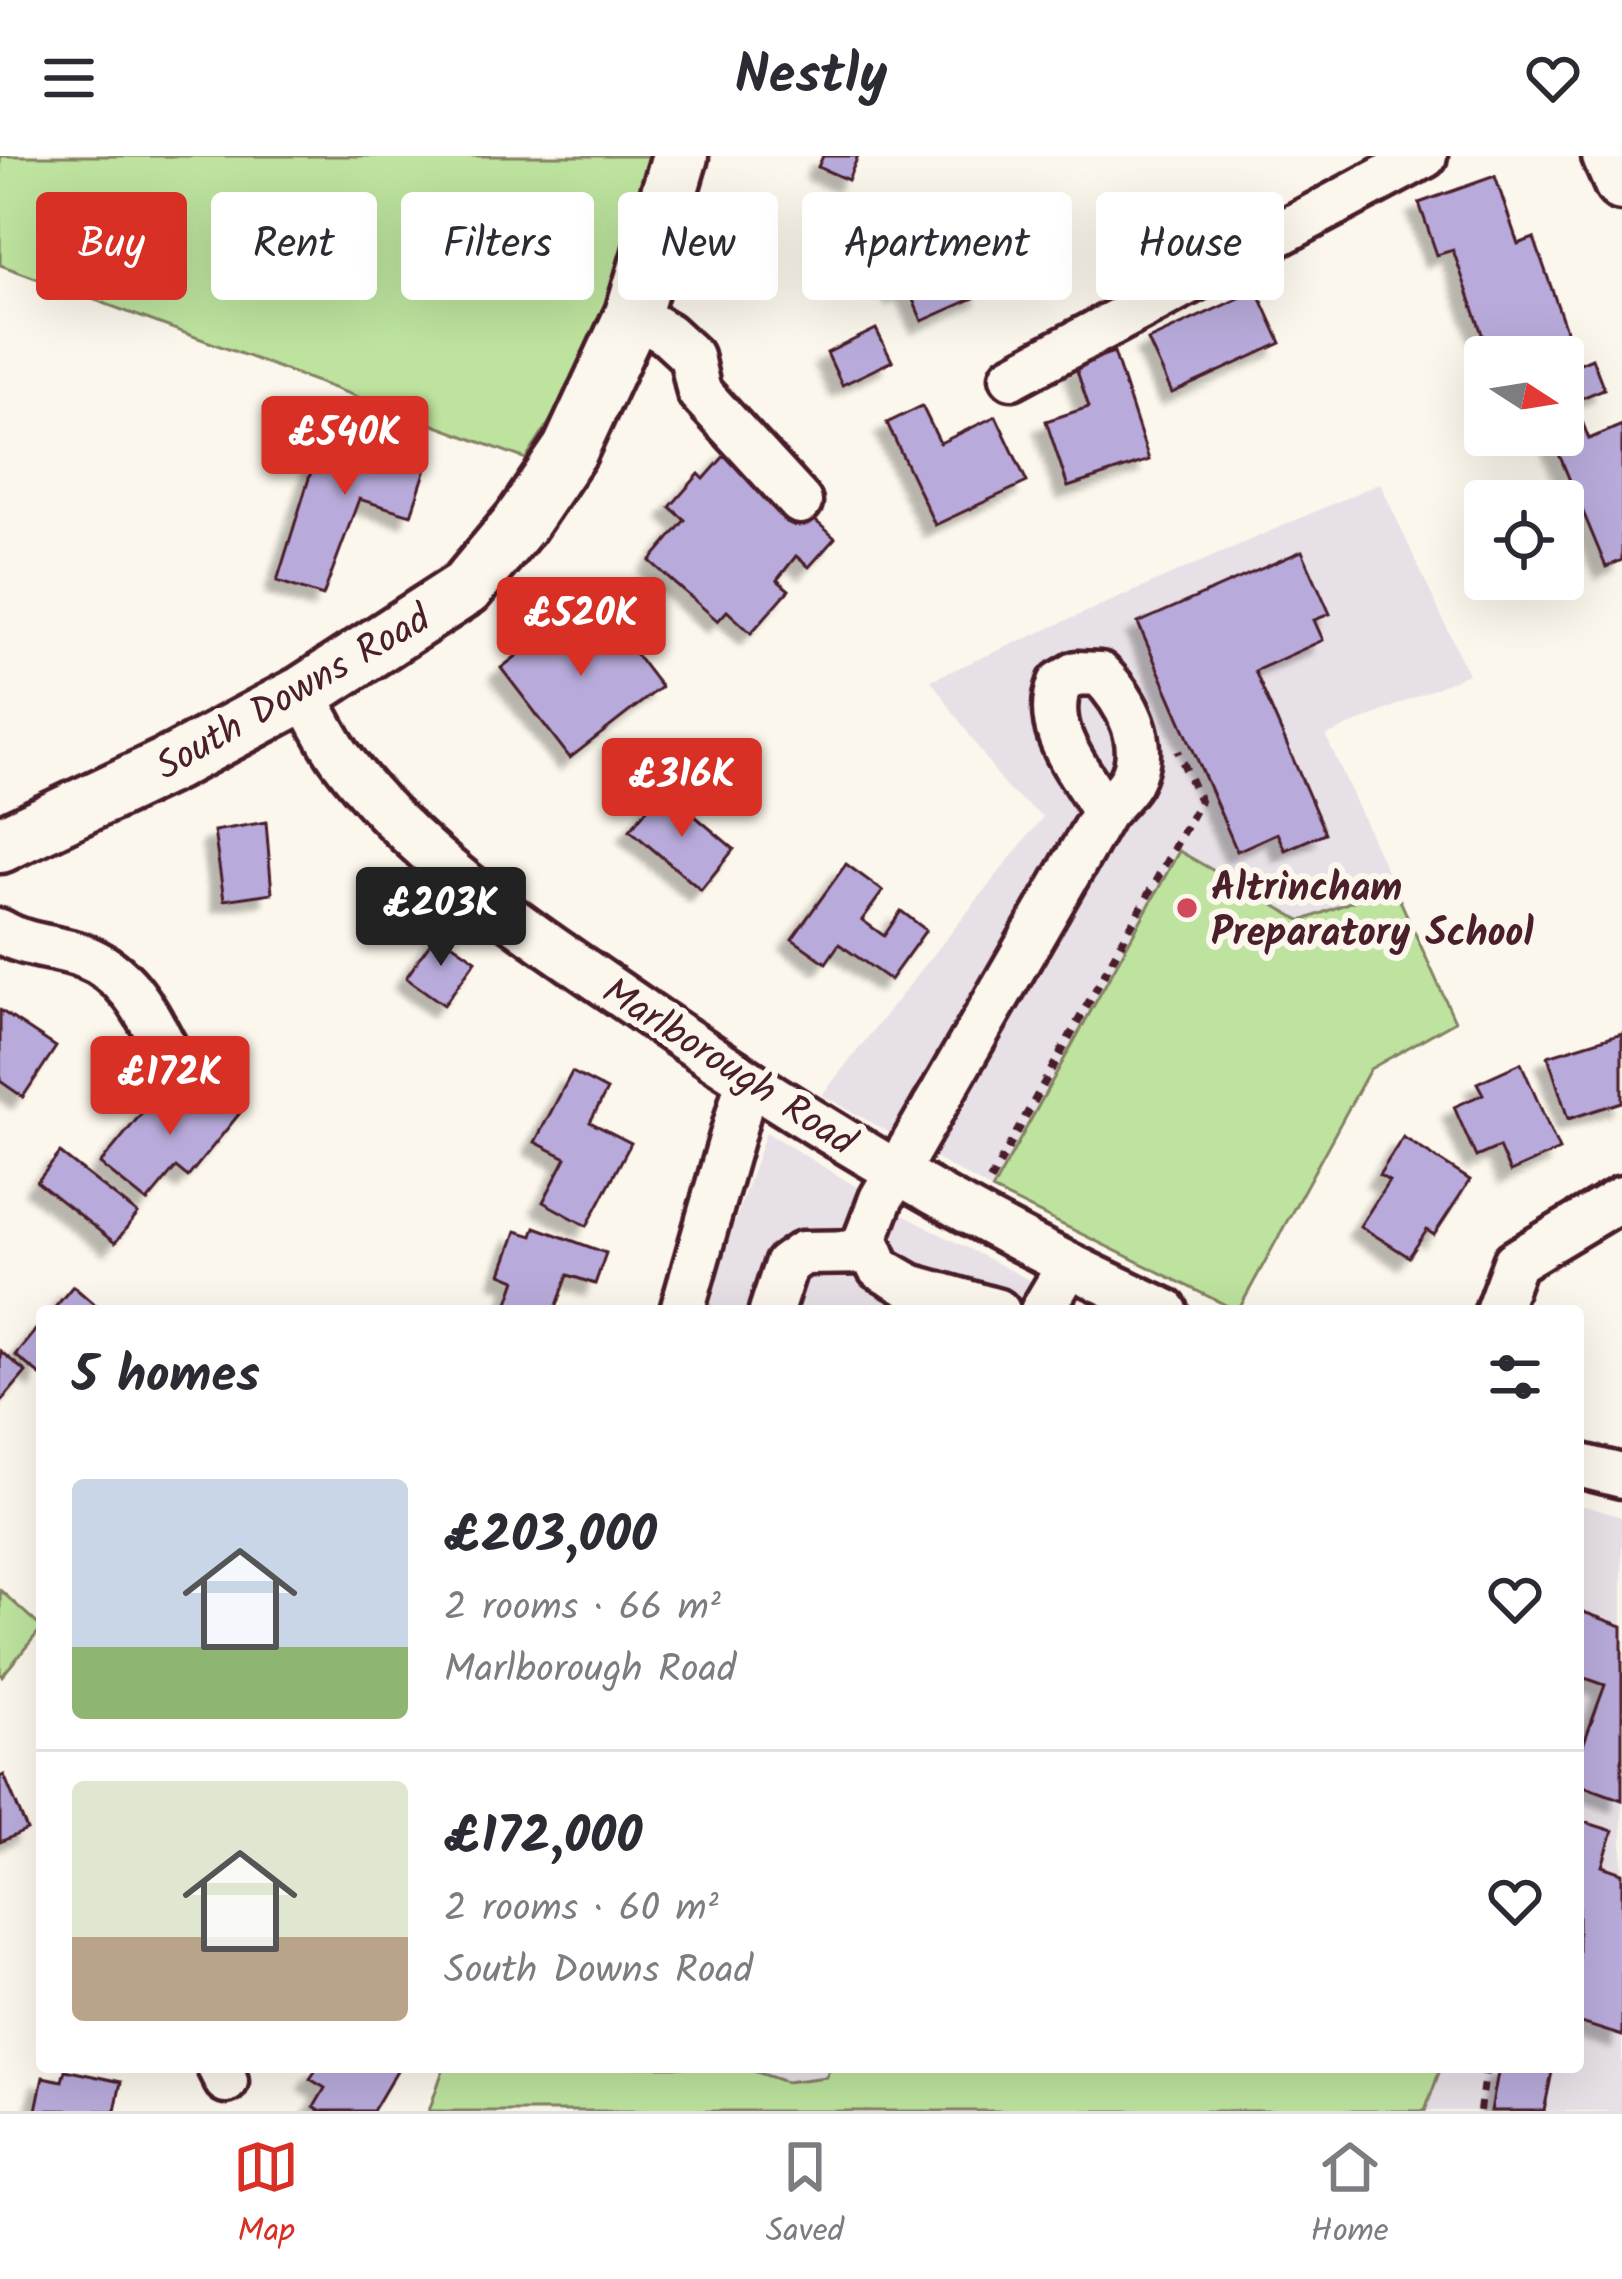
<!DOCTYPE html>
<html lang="en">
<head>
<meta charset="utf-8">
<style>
  :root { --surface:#fff; --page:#f2f2f3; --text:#2b2b33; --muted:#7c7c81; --line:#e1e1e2; --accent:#d93025 }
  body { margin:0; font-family:Kalam,sans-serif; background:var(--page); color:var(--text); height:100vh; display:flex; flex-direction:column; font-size:45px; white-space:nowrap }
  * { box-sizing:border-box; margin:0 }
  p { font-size:39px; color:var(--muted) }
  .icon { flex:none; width:66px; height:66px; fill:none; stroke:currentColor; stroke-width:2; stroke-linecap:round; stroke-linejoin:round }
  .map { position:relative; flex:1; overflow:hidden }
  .drawer { position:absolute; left:36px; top:1149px; width:1548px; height:768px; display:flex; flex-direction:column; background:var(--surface); border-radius:12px; box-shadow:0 12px 48px #0002 }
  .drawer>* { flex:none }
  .guide { position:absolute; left:36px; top:36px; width:1551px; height:108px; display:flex; gap:24px }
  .needle { width:78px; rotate:102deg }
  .controls { position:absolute; left:1464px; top:180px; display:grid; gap:24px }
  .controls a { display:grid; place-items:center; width:120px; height:120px; border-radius:12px; background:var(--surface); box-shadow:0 12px 48px #0002; font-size:60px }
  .price { position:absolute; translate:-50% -102px; padding:0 27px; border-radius:12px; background:var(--accent); color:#fff; font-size:39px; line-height:78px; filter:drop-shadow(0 3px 6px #0008) }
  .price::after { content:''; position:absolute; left:50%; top:72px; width:36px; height:27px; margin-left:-18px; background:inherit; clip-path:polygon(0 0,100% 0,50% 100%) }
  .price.active { background:#222; color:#fff }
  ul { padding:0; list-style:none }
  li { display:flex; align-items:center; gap:36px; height:300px; padding:0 36px }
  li+li { border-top:3px solid var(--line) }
  li span { display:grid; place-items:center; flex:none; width:336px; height:240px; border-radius:12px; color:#555 }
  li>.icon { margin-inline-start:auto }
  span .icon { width:144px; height:144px; fill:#fffc; stroke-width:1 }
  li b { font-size:51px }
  h2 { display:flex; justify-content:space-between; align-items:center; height:144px; padding:0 36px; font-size:51px }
  .pill { padding:0 42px; border-radius:12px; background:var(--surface); box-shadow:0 12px 48px #0002; font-size:42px; line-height:108px }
  .pill.active { background:var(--accent); color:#fff }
  header { display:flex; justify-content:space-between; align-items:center; height:156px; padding:0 36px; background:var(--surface); font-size:54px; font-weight:700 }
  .tab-bar { display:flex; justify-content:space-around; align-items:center; height:168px; border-top:3px solid var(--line); background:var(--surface); font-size:33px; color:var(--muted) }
  .tab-bar a { display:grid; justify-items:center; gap:6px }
  .tab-bar .active { color:var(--accent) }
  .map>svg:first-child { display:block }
  .built { fill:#e7e0e7 }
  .green { fill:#bde39e; stroke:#848164; stroke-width:3 }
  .building { fill:#b8abdb; stroke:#4a1f2b; stroke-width:3; filter:url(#shadow) }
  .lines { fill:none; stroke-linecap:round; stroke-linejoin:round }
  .minor-casing { stroke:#4a1f2b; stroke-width:51 }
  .major-casing { stroke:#4a1f2b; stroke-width:63 }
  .path { stroke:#4a1f2b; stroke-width:8; stroke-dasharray:9 9; stroke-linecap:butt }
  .minor { stroke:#fbf7ec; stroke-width:42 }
  .major { stroke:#fbf7ec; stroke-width:54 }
  .poi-dot { fill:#d1495b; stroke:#fbf7ec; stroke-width:4.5 }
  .labels { text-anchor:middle; stroke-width:12; stroke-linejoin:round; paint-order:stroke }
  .street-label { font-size:39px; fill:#4a1f2b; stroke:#fbf7ec }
  .poi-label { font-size:39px; font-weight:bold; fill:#4a1f2b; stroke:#fbf7ec; text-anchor:start }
</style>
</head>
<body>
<header><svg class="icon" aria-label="menu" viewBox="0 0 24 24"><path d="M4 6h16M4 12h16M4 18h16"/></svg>Nestly<svg class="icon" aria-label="heart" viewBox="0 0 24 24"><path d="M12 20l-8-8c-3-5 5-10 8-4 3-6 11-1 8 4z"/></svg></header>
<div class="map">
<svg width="1622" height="1955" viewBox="0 0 1622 1955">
  <defs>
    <filter id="shadow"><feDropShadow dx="-11" dy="11" stdDeviation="3" flood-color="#0004"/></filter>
  </defs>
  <rect width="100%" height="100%" fill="#fbf7ec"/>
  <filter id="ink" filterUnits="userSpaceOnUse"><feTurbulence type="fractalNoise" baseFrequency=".00833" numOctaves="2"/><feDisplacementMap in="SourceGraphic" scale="24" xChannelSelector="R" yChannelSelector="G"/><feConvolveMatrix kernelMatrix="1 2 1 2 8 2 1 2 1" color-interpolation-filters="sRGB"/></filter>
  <g filter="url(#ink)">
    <!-- built -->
    <g class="built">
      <path d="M1380 327 1468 518 1326 580 1455 865 1370 913 1238 1155 992 1034 822 939 1043 661 1007 633 931 524Z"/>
      <path d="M766 976 903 1059 1089 1155H704Z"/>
      <path d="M1578 1348 1622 1361V1955H429L444 1911H1578Z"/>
    </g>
    <!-- green -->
    <g class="green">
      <path d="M0 0H654C622 118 595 200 526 303L0 109Z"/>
      <path d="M1179 695 1302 765 1393 729 1455 865 1370 913 1238 1155 992 1034Z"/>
      <path d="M0 1434 42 1472 2 1520 0 1518Z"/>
      <path d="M444 1911H742L786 1926 826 1921 830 1911H1441L1425 1955H429Z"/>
    </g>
    <!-- building -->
    <g class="building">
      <path d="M823 0H858L848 24 818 11Z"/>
      <path d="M1495 20 1518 88 1534 82 1575 200 1563 205V201H1490L1453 94 1437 99 1419 47Z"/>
      <path d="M923 53 928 65 949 56 985 137 922 165 908 132 897 137 869 77Z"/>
      <path d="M1257 134 1281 187 1172 237 1148 184Z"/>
      <path d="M876 173 892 205 842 229 827 197Z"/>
      <path d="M1114 196 1149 304 1068 331 1046 265 1089 251 1075 209Z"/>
      <path d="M1592 202 1604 233 1574 245 1589 283 1622 269V404L1606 411 1551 279H1563V214Z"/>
      <path d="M922 250 940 287 996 260 1027 326 935 369 887 267Z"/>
      <path d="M330 255 363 266 358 281 429 304 411 359 359 343 323 440 277 425Z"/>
      <path d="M732 291 835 382 809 411 796 400 777 424 789 434 751 477 727 455 718 465 650 405 685 364 670 351 699 318 704 323Z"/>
      <path d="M1302 395 1330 458 1314 464 1323 484 1255 515 1325 677 1285 694 1277 677 1237 695 1138 467Z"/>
      <path d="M582 449 591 462 602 454 661 531 570 602 501 512Z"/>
      <path d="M663 633 734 693 701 734 630 674Z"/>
      <path d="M266 666 272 737 224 744 214 675Z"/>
      <path d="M846 708 883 735 862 764 884 780 901 755 926 774 890 824 839 788 826 807 792 783Z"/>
      <path d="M437 777 476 804 444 849 406 822Z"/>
      <path d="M0 854 56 891 23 941 0 925Z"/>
      <path d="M1622 877V946L1568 963 1548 900Z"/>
      <path d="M1521 907 1559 994 1510 1016 1499 991 1476 1001 1454 951 1483 938 1477 927Z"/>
      <path d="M572 916 607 934 590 966 631 987 587 1070 543 1046 566 1002 535 986Z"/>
      <path d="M193 919 240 957 188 1021 176 1011 147 1046 100 1008 159 936 171 946Z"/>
      <path d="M1403 981 1470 1024 1434 1079 1427 1074 1409 1101 1360 1070 1389 1025 1379 1019Z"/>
      <path d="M60 997 138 1058 115 1087 37 1026Z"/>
      <path d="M535 1071 606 1097 595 1128 568 1119 555 1155H505L516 1124 501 1118 516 1075 532 1080Z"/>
      <path d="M73 1130 102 1155H52Z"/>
      <path d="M42 1166V1217L40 1219 15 1199Z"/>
      <path d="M0 1195 26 1216 0 1247Z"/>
      <path d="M1578 1454 1622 1470V1644L1578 1628V1603L1605 1529 1585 1522 1578 1543Z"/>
      <path d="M4 1619 27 1674 0 1686V1621Z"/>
      <path d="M1578 1664 1613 1675 1602 1710 1622 1717V1880L1578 1866Z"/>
      <path d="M318 1911H399L373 1955H320L314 1951 325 1932 310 1923Z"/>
      <path d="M1499 1911H1553L1544 1955H1491Z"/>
      <path d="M65 1914 121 1926 115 1955 36 1954 43 1921 62 1925Z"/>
    </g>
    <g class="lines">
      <defs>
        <g id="minor">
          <path d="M633 158 667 178 691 200 699 236 800 346"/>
          <path d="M1012 221 1425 0"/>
          <path d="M304 537C315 558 326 581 340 601 415 703 535 780 638 851 805 967 981 1071 1166 1155"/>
          <path d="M0 775C26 791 55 790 83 800 130 818 147 858 169 899"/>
          <path d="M682 1155 747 927"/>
          <path d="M771 1155 786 1109 803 1097 872 1096"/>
          <path d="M998 1155 910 1130 879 1112 866 1082 881 1043 1104 656C1112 647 1124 636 1130 626 1151 588 1126 544 1100 518L1077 517 1060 527C1041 575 1081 615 1104 656"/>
          <path d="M1042 1155 1069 1109"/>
          <path d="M1497 1155 1515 1106 1622 1042"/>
          <path d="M1578 1309 1622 1320"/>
          <path d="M219 1911 226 1925"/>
        </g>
        <g id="major">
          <path d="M1610 0 1622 27"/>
          <path d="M0 689 175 606 304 537 466 432 521 366 570 294 633 158 680 0"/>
        </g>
      </defs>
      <!-- minor casing -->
      <use href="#minor" class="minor-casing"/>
      <!-- major casing -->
      <use href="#major" class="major-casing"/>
      <!-- path -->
      <g class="path">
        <path d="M990 1025 1200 645 1178 595"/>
        <path d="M1480 1955 1486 1911"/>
      </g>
      <!-- minor -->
      <use href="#minor" class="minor"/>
      <!-- major -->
      <use href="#major" class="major"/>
    </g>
  </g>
  <!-- markers -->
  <circle class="poi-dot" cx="1187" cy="752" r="12"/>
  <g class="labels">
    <!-- street labels -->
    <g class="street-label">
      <text transform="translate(292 535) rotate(-30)" y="14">South Downs Road</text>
      <text transform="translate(730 909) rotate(33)" y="14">Marlborough Road</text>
    </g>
    <!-- poi labels -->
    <g class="poi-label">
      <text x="1211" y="744">Altrincham<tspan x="1211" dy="45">Preparatory School</tspan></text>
    </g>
  </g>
</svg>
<div class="controls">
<a><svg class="needle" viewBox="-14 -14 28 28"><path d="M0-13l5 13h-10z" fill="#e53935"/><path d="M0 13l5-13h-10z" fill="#7c7c81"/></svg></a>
<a><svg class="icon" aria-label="locate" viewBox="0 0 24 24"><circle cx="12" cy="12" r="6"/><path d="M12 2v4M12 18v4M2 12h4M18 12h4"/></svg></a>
</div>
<b class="price" style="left:345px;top:342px">£540K</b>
<b class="price" style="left:581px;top:523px">£520K</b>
<b class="price" style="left:682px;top:684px">£316K</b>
<b class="price active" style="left:441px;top:813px">£203K</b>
<b class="price" style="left:170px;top:982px">£172K</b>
<div class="guide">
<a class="pill active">Buy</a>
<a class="pill">Rent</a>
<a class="pill">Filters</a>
<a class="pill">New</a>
<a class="pill">Apartment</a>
<a class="pill">House</a>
</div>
<section class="drawer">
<h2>5 homes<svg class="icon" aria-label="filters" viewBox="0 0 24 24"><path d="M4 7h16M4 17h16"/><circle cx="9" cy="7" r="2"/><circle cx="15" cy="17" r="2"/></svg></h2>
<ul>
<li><span style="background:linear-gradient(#c9d6e8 70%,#8fb573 0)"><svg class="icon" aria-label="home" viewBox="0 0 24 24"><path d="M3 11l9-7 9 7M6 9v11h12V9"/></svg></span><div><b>£203,000</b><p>2 rooms · 66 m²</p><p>Marlborough Road</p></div><svg class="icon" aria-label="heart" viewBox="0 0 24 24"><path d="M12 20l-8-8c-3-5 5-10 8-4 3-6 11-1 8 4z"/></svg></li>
<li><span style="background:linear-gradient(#dfe7d0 65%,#b9a48a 0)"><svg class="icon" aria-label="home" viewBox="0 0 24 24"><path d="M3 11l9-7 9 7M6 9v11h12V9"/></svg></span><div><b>£172,000</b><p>2 rooms · 60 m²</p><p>South Downs Road</p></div><svg class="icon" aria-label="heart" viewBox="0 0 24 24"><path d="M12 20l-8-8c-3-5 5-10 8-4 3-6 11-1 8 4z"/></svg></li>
</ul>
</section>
</div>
<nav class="tab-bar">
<a class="active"><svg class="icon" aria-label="map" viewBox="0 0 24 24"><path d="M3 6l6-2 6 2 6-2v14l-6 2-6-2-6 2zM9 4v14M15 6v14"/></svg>Map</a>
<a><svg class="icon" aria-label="saved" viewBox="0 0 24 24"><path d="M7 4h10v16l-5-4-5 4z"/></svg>Saved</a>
<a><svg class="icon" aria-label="home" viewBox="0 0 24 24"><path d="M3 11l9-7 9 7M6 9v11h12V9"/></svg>Home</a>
</nav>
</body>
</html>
